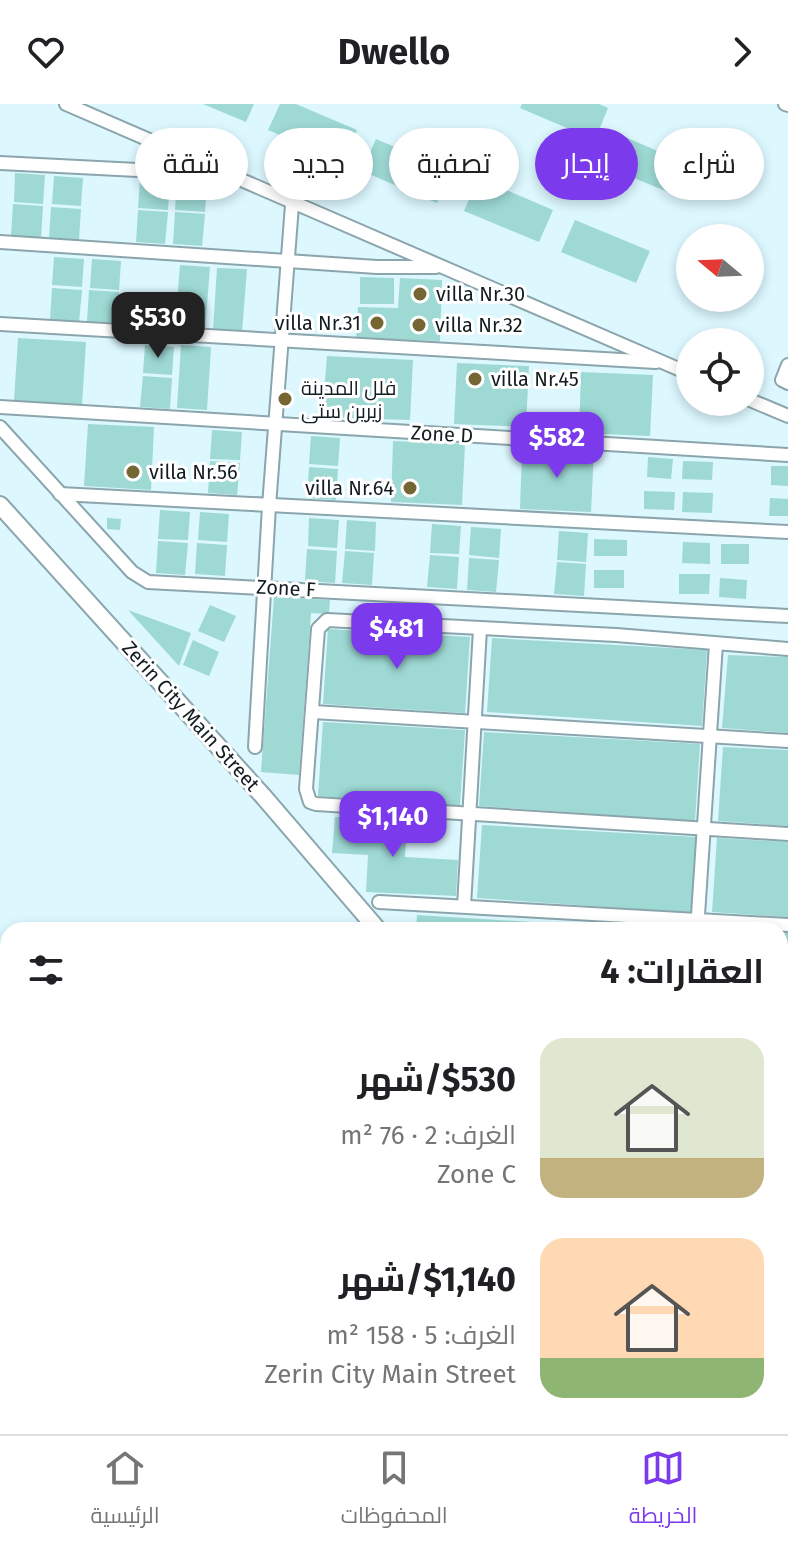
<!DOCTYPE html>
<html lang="ar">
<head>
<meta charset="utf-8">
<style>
  :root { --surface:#fff; --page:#f2f2f2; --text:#202124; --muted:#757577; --line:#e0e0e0; --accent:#7c3aed }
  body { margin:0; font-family:"Fira Sans",Cairo,sans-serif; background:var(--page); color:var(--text); direction:rtl; height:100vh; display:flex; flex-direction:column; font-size:30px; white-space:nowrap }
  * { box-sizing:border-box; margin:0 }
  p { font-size:26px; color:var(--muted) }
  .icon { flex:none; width:44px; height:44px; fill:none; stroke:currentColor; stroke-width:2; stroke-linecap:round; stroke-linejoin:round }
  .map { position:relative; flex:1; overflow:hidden; direction:ltr }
  .sheet { position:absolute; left:0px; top:818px; width:788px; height:512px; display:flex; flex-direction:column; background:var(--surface); border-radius:24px 24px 0 0; box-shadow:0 4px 12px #0003; direction:rtl }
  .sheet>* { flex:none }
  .top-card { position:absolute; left:24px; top:24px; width:740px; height:72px; direction:rtl; display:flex; gap:16px }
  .needle { width:52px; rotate:289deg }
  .fabs { position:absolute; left:676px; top:120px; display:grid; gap:16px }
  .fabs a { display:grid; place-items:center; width:88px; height:88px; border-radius:50%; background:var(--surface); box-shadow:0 4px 12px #0003; font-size:40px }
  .price { position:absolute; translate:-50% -68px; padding:0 18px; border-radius:16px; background:var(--accent); color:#fff; font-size:26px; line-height:52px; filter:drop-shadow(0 2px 4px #0008) }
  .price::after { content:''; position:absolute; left:50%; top:48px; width:24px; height:18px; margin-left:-12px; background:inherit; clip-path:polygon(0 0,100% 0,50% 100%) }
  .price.on { background:#222; color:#fff }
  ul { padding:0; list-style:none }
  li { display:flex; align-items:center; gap:24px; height:200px; padding:0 24px }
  li span { display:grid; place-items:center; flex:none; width:224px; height:160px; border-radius:24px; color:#555 }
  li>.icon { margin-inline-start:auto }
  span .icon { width:96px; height:96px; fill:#fffc; stroke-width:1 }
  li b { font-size:34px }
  h2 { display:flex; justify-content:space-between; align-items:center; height:96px; padding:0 24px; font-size:34px }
  .chip { padding:0 28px; border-radius:36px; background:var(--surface); box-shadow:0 4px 12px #0003; font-size:28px; line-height:72px }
  .chip.on { background:var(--accent); color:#fff }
  header { display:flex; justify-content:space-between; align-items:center; height:104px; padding:0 24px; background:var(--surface); font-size:36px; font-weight:700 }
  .tab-bar { display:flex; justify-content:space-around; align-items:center; height:112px; border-top:2px solid var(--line); background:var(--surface); font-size:22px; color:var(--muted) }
  .tab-bar a { display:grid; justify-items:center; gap:4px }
  .tab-bar .on { color:var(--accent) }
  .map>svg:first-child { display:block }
  .green { fill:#97c9d5 }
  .building { fill:#9ed9d4 }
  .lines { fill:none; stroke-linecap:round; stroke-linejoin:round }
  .street-casing { stroke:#8ba5ac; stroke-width:16 }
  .secondary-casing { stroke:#8ba5ac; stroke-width:20 }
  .street { stroke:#fff; stroke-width:12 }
  .secondary { stroke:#fff; stroke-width:16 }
  .poi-dot { fill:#756533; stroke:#fff; stroke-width:3 }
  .labels { text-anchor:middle; stroke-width:6; stroke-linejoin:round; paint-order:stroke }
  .poi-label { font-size:20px; fill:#131d20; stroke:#fff; text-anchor:start }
  .street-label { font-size:20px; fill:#131d20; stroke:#fff }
</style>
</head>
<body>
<header><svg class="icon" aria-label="forward" viewBox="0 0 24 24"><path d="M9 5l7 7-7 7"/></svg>Dwello<svg class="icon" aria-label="heart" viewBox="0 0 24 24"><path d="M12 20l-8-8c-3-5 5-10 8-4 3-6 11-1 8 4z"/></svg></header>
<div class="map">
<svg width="788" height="1330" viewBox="0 0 788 1330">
  <rect width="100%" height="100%" fill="#dcf7fe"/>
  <!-- green -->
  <path class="green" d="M218 1322H279L271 1330H211Z"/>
  <!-- building -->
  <g class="building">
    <path d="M203 0H254L246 18Z"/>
    <path d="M280 0H296L357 26 343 58 268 26Z"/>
    <path d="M522 0H599L608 4 595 36 520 4Z"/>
    <path d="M609 26 683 58 670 89 596 58Z"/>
    <path d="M376 35 451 67 437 99 362 67Z"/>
    <path d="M15 69 45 71 43 100 14 98Z"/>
    <path d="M54 72 83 74 81 102 52 100Z"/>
    <path d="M478 74 553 106 539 138 464 107Z"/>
    <path d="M140 75 170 77 168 106 138 104Z"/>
    <path d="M177 77 207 79 205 108 175 106Z"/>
    <path d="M13 100 43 102 41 134 11 132Z"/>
    <path d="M51 103 81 105 79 136 49 134Z"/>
    <path d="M138 106 168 108 165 140 136 138Z"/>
    <path d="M175 108 205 110 202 142 173 140Z"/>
    <path d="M575 116 650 147 636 179 561 148Z"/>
    <path d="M54 153 84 155 82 183 52 181Z"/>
    <path d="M92 155 121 157 119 186 90 184Z"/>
    <path d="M180 161 210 163 205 226 175 224Z"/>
    <path d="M217 164 247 165 242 228 213 226Z"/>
    <path d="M360 173 394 174V200H360Z"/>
    <path d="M400 174 442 176 440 237 356 234 358 203 398 204Z"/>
    <path d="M52 184 82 186 79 218 50 216Z"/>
    <path d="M89 186 119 188 117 220 87 218Z"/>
    <path d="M18 234 86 238 82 301 14 297Z"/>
    <path d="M145 241 174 243 172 271 143 269Z"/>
    <path d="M181 241 211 243 207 306 177 304Z"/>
    <path d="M327 252 413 256 410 316 322 313Z"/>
    <path d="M457 259 529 262 526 323 454 320Z"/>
    <path d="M581 268 653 271 650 332 579 329Z"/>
    <path d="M143 272 172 274 170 305 140 303Z"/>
    <path d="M88 320 154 323 151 386 84 382Z"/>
    <path d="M212 326 242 328 240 356 210 355Z"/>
    <path d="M311 332 340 334 338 362 309 360Z"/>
    <path d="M393 337 465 340 462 401 391 398Z"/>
    <path d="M522 345 594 347 591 408 520 405Z"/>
    <path d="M648 353 673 355 671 375 647 373Z"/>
    <path d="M210 357 240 359 237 391 208 389Z"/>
    <path d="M683 357 713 358 712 376 682 375Z"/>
    <path d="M771 362H788V382L771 381Z"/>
    <path d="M309 363 338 365 336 396 307 394Z"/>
    <path d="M644 387 675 388 674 406 644 405Z"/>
    <path d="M683 388 713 389 712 409 682 408Z"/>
    <path d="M770 394 788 395V412H769Z"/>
    <path d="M160 406 190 408 188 436 158 435Z"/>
    <path d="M200 408 229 410 227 438 198 436Z"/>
    <path d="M107 414 121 415 120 426 107 425Z"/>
    <path d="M309 414 339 416 337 444 308 442Z"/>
    <path d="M347 416 376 418 375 447 345 445Z"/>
    <path d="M432 420 461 422 459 450 430 449Z"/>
    <path d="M471 423 501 425 499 454 469 451Z"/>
    <path d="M559 427 588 429 586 458 557 456Z"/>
    <path d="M594 435 627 436V452H594Z"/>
    <path d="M158 437 188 439 185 471 156 469Z"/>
    <path d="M683 438 710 439V460L682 459Z"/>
    <path d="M197 439 227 441 225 472 195 470Z"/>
    <rect x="721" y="440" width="28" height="20"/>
    <path d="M307 445 337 447 335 479 305 477Z"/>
    <path d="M345 447 374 449 372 481 342 479Z"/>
    <path d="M430 451 459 453 457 485 427 483Z"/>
    <path d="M469 454 499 456 496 488 467 486Z"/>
    <path d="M557 458 586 460 584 492 554 490Z"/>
    <rect x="594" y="466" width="30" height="18"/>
    <path d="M679 470H710L709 490H679Z"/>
    <path d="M720 474 747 476 746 495 719 493Z"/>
    <path d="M274 493 330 496 329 510 311 509 299 671 261 668Z"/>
    <path d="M210 501 236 512 224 538 198 527Z"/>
    <path d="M128 506 191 529 179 562Z"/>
    <path d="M328 525 470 533 465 609 323 600Z"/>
    <path d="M492 534 707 546 702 622 487 608Z"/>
    <path d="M193 536 219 548 209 572 183 561Z"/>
    <path d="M728 551 788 553V629L722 624Z"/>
    <path d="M323 618 465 626 460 702 318 692Z"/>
    <path d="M484 628 700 640 695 717 479 702Z"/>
    <path d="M723 643 788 646V722L718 717Z"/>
    <path d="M335 713 407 717 405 753 458 756 456 792 366 788 368 751 332 749Z"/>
    <path d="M482 721 697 733 692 809 477 794Z"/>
    <path d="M717 734 788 738V813L712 808Z"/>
    <path d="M417 811 582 821V826H416Z"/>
    <path d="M600 822 636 824V826H600Z"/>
    <path d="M780 829H788V905L780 904Z"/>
    <path d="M780 923 788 924V999H780Z"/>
    <path d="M780 1017H788V1093L780 1092Z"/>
    <rect x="780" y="1108" width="8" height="76"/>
    <path d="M780 1201 788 1202V1240L780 1239Z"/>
    <path d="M326 1322H390L383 1330H319Z"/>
    <path d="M438 1322H490L498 1330H430Z"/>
    <path d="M556 1322H624L632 1330H564Z"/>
  </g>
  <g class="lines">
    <defs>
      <g id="street">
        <path d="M66 0 690 270"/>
        <path d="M785 0 788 1"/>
        <path d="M0 59 216 70"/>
        <path d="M0 138 377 163H436"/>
        <path d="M0 220 656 258"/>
        <path d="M788 261 782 276 788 279"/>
        <path d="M750 296 788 312"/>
        <path d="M0 303 788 351"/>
        <path d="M0 323 132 468 148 478 788 512"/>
        <path d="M60 390 788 428"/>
        <path d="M788 545 616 531 327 516 318 525 306 685 310 698 316 700 788 730"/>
        <path d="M313 608 788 637"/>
        <path d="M255 643 269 402 292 101"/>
        <path d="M379 798 788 821"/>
        <path d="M464 802 480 525"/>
        <path d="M697 826 716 540"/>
        <path d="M780 914 788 915"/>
        <path d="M780 1006 788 1007"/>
        <path d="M780 1101H788"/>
        <path d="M780 1191 788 1192"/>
        <path d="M517 1322 526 1330"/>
        <path d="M652 1322 661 1330"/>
        <path d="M287 1330 294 1322"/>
        <path d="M415 1330 422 1322"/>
      </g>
      <g id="secondary">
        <path d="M0 401 263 692 378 826"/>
        <path d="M780 1277 788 1285"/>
        <path d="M190 1330 197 1322"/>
      </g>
    </defs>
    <!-- street casing -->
    <use href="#street" class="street-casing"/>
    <!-- secondary casing -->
    <use href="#secondary" class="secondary-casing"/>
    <!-- street -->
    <use href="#street" class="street"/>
    <!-- secondary -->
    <use href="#secondary" class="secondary"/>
  </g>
  <!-- markers -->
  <g class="poi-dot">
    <circle cx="420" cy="190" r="8"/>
    <circle cx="377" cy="219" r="8"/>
    <circle cx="419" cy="221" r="8"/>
    <circle cx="475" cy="275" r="8"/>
    <circle cx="285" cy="295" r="8"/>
    <circle cx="133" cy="368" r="8"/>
    <circle cx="410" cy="384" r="8"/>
  </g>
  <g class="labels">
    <!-- poi labels -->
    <g class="poi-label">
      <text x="436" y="197">villa Nr.30</text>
      <text x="361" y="226" text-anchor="end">villa Nr.31</text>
      <text x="435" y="228">villa Nr.32</text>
      <text x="491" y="282">villa Nr.45</text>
      <text x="301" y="291">فلل المدينة<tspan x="301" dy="23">زیرین ستی</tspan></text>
      <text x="149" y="375">villa Nr.56</text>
      <text x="394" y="391" text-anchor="end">villa Nr.64</text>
    </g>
    <!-- street labels -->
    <g class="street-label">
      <text transform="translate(442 330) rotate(3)" y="7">Zone D</text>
      <text transform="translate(286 484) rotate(3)" y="7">Zone F</text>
      <text transform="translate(191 612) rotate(48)" y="7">Zerin City Main Street</text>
    </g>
  </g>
</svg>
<div class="fabs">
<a><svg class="needle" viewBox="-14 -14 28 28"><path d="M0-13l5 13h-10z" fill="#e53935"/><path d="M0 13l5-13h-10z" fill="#757577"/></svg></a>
<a><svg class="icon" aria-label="locate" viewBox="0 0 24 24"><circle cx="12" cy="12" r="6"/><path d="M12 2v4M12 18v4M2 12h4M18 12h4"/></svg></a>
</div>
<b class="price on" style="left:158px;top:256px">$530</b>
<b class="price" style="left:557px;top:376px">$582</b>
<b class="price" style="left:397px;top:567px">$481</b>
<b class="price" style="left:393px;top:755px">$1,140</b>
<div class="top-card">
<a class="chip">شراء</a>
<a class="chip on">إيجار</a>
<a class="chip">تصفية</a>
<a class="chip">جديد</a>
<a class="chip">شقة</a>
</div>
<section class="sheet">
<h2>العقارات: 4<svg class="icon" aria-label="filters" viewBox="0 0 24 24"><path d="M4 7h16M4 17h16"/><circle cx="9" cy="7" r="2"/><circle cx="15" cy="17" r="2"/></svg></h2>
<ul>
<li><span style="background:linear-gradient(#dfe7d0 75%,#c2b280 0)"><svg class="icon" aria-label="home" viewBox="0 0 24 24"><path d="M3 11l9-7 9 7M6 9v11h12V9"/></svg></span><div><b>$530/شهر</b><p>الغرف: 2 · 76 m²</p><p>Zone C</p></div></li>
<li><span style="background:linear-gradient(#ffd9b3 75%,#8fb573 0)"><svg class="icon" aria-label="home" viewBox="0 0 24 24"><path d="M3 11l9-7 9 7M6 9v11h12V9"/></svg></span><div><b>$1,140/شهر</b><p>الغرف: 5 · 158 m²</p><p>Zerin City Main Street</p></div></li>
</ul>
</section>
</div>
<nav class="tab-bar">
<a class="on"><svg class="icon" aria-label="map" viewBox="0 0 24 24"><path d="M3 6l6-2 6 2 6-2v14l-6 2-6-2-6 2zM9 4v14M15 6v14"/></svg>الخريطة</a>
<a><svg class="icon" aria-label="saved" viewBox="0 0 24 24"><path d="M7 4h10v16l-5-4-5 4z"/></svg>المحفوظات</a>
<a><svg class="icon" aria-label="home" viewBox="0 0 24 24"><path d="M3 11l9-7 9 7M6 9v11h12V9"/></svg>الرئيسية</a>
</nav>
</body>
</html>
